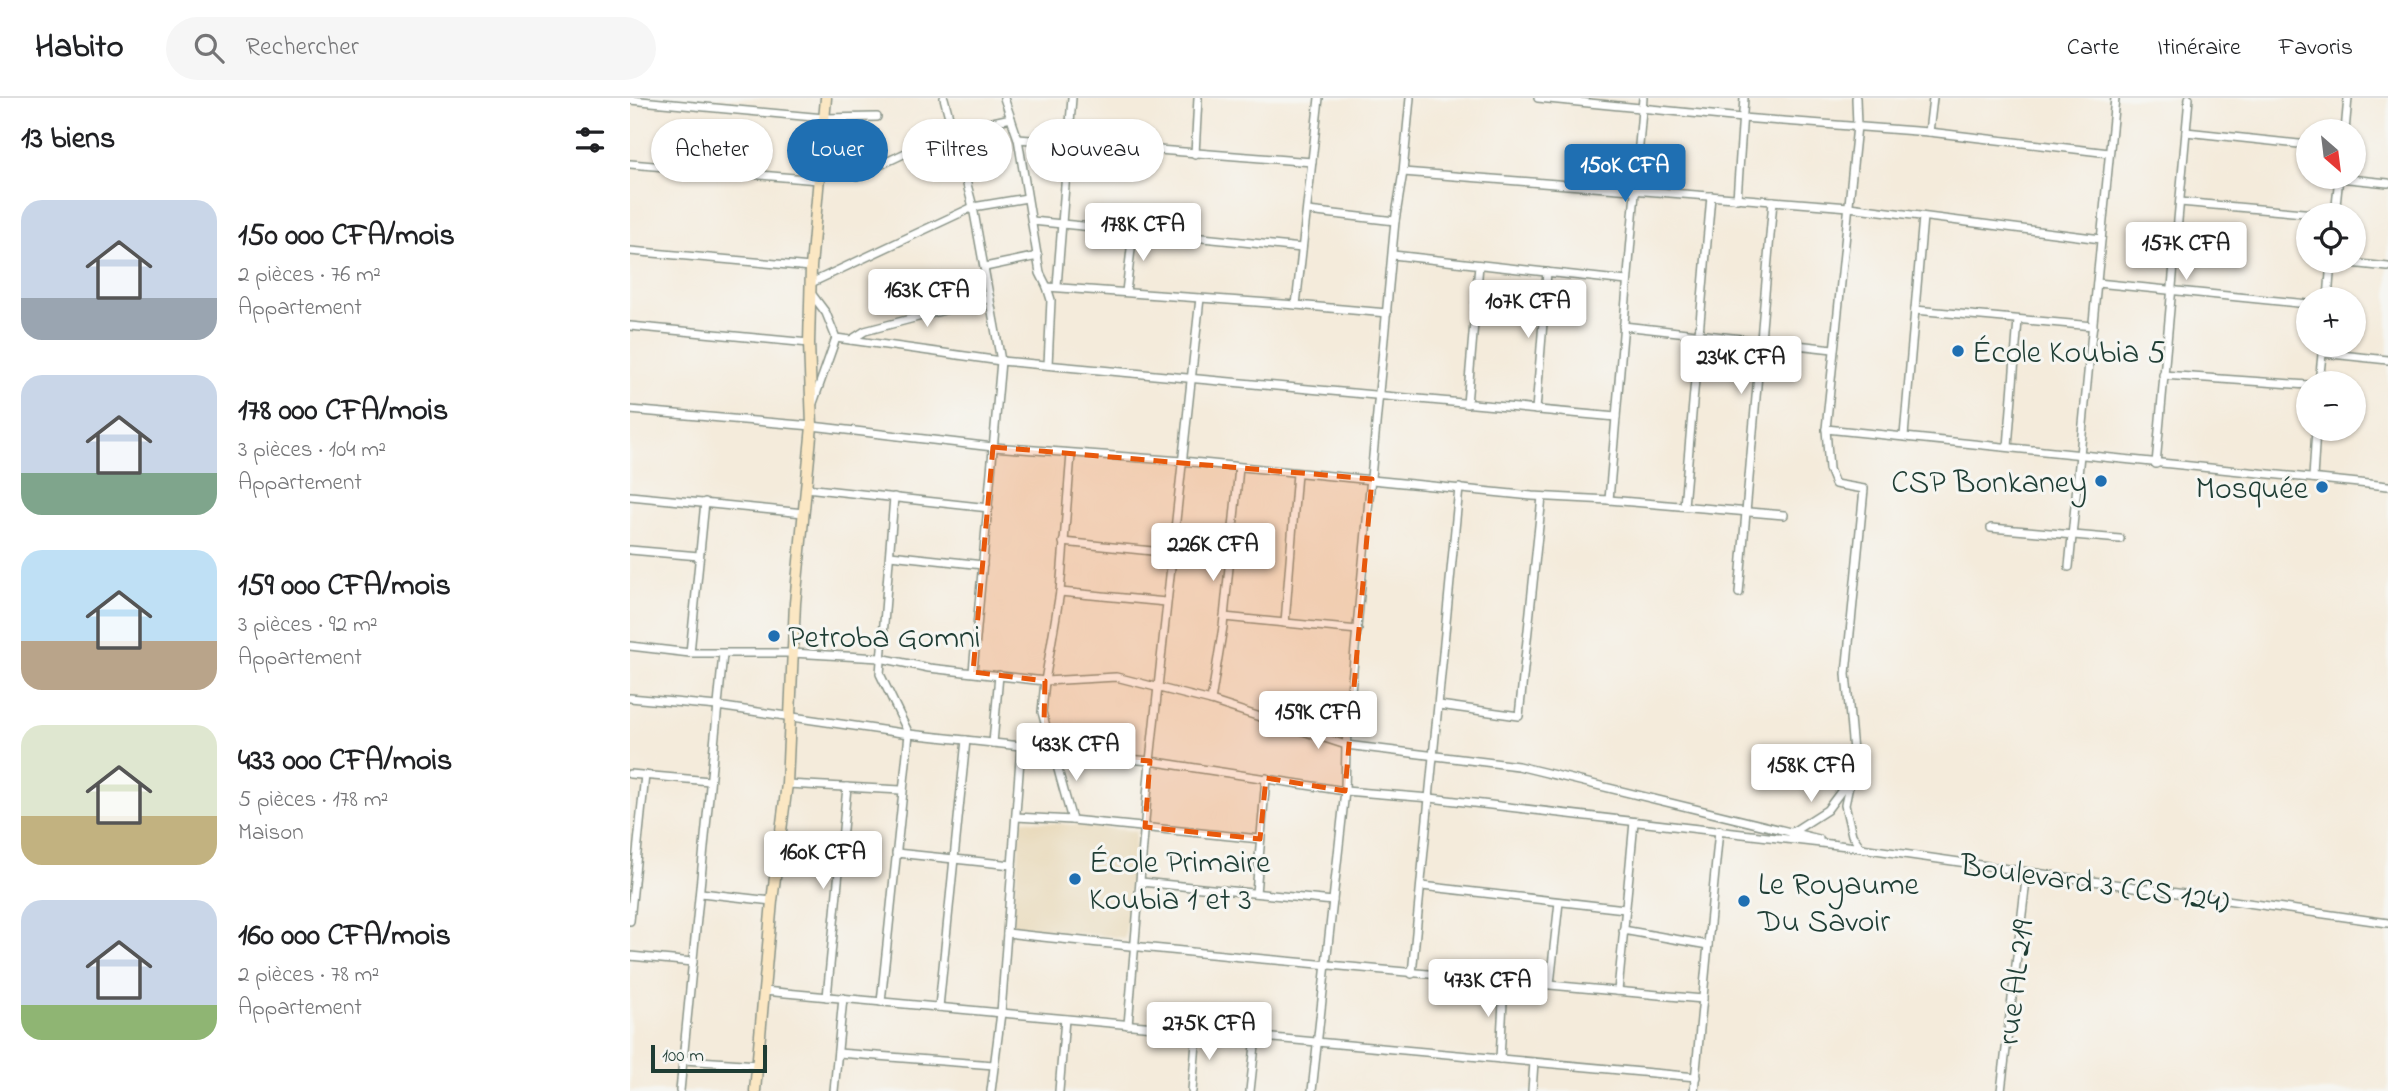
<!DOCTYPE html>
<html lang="fr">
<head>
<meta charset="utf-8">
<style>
  :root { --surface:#fff; --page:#f6f6f6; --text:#202124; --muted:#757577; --line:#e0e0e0; --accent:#1f6fb2 }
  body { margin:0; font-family:"Indie Flower",sans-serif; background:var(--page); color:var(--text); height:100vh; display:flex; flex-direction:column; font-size:26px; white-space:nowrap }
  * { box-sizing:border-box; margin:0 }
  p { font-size:23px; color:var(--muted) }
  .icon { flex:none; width:38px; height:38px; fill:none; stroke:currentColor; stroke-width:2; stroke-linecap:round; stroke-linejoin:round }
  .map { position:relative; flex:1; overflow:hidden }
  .side { display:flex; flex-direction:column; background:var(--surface); width:630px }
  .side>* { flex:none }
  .top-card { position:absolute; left:21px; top:21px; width:665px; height:63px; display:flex; gap:14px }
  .needle { width:46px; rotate:152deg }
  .controls { position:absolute; left:1666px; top:21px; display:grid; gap:14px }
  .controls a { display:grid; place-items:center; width:70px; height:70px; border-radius:50%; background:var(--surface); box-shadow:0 2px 5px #0004; font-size:35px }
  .scale { position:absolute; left:21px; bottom:18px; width:116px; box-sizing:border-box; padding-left:7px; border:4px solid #1f3d34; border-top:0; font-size:19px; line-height:24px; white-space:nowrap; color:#1f3d34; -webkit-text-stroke:5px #f6f6f2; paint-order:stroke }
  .price { position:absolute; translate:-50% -60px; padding:0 16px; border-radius:7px; background:#fff; color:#222; font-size:23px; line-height:46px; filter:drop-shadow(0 2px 4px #0008) }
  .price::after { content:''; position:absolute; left:50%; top:42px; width:21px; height:16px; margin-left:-10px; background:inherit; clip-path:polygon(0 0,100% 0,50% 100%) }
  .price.current { background:var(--accent); color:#fff }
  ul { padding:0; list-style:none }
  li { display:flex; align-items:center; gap:21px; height:175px; padding:0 21px }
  li span { display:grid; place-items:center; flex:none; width:196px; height:140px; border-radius:21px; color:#555 }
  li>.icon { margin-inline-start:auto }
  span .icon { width:84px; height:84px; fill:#fffc; stroke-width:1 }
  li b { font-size:30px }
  h2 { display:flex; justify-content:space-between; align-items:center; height:84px; padding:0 21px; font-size:30px }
  .chip { padding:0 24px; border-radius:32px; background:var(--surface); box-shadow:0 2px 5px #0004; font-size:24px; line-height:63px }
  .chip.current { background:var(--accent); color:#fff }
  header { display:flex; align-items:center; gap:42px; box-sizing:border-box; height:98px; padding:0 35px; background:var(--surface); border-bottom:2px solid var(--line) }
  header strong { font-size:33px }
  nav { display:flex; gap:38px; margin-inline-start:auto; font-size:24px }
  .search { width:490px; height:63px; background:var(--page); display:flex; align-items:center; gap:18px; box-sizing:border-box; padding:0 24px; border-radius:38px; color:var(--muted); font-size:26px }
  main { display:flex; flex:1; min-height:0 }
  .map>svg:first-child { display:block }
  .built { fill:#e8d9ba }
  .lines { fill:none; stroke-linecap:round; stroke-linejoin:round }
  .street-casing { stroke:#8a9488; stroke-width:10 }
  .secondary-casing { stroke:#8a9488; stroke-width:13 }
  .street { stroke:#fff; stroke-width:7 }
  .secondary { stroke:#fbe7c3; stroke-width:10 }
  .marked { fill:#e8590c; fill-opacity:0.2; stroke:#e8590c; stroke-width:5; stroke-dasharray:14 9; stroke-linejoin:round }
  .poi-dot { fill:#1f6fb2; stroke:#f6f6f2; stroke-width:2.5 }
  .labels { text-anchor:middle; stroke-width:6; stroke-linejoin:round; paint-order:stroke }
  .poi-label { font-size:32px; fill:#1f3d34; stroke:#f6f6f2; text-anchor:start }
  .street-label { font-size:32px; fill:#1f3d34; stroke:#f6f6f2 }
</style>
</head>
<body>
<header>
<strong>Habito</strong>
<div class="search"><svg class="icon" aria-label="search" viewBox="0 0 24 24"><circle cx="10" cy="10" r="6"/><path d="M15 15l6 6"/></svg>Rechercher</div>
<nav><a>Carte</a><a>Itinéraire</a><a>Favoris</a></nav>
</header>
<main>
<section class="side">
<h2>13 biens<svg class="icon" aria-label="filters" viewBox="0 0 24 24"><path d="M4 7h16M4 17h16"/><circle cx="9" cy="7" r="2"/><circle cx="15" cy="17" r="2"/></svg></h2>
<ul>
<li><span style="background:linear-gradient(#c9d6e8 70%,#9aa5b1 0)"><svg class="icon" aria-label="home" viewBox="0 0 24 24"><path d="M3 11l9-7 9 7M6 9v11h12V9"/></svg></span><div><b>150 000 CFA/mois</b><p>2 pièces · 76 m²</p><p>Appartement</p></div></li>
<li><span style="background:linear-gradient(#c9d6e8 70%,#7fa58c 0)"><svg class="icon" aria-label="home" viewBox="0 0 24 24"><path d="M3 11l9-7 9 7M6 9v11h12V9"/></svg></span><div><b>178 000 CFA/mois</b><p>3 pièces · 104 m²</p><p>Appartement</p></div></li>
<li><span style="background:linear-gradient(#bfe0f5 65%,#b9a48a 0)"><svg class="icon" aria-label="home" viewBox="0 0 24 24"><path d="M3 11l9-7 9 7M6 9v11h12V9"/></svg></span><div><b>159 000 CFA/mois</b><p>3 pièces · 92 m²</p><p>Appartement</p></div></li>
<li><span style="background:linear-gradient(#dfe7d0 65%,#c2b280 0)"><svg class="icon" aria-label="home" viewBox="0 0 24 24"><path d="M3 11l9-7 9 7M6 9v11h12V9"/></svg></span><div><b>433 000 CFA/mois</b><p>5 pièces · 178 m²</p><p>Maison</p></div></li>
<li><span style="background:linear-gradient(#c9d6e8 75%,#8fb573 0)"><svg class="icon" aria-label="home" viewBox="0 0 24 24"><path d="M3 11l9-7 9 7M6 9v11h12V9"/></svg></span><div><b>160 000 CFA/mois</b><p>2 pièces · 78 m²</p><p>Appartement</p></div></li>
</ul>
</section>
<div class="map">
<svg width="1758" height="993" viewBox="0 0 1758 993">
  <rect width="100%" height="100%" fill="#f6f6f2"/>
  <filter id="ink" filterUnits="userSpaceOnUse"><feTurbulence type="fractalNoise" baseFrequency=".0143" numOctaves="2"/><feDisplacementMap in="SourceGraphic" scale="14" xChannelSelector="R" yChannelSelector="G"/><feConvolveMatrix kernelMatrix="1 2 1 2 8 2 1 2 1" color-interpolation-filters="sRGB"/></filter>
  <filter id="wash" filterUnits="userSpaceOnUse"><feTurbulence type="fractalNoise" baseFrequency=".00686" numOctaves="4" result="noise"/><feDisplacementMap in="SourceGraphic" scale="28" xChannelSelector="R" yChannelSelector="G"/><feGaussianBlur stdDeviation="1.57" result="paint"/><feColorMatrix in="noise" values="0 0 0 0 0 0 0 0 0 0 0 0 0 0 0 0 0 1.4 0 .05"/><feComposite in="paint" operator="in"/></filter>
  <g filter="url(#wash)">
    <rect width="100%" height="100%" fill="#f4ebdb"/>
    <!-- built -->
    <path class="built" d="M392 722 506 733 495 840 381 829Z"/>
  </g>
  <g filter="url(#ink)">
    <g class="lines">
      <defs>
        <g id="street">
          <path d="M314 0 343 109 371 263 343 574"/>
          <path d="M374 0 388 41 410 175 417 189 421 202 418 267"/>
          <path d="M689 0 666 207 757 215"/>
          <path d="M908 0 1112 20 1299 34 1479 55"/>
          <path d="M1226 0 1227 28 1196 331 1199 371 1205 386 1234 391 1216 576 1224 664 1215 707 1222 737 1231 750"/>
          <path d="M0 2 194 20 247 19"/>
          <path d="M1715 33 1718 0"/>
          <path d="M1299 34 1303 0"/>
          <path d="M1556 34 1678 47"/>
          <path d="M388 41 682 64"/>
          <path d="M565 56 568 0"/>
          <path d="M0 66 188 82"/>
          <path d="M773 74 1219 109 1471 141"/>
          <path d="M227 78 322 33 381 20"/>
          <path d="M1709 80 1758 85"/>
          <path d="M1107 101 1114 0"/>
          <path d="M1550 104 1696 117"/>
          <path d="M678 113 765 123"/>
          <path d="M1705 117 1709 79"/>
          <path d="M402 123 672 150"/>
          <path d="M0 153 181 169"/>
          <path d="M763 157 997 183"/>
          <path d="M1702 163 1758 169"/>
          <path d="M355 169 408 158"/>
          <path d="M181 185 343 109 397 100"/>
          <path d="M1467 185 1678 206"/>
          <path d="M427 188 442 0"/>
          <path d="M417 189 666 207"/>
          <path d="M496 194 503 134"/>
          <path d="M181 195 196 215 206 240 371 263 986 319"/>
          <path d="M1698 201 1701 163"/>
          <path d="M1285 212 1463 228"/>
          <path d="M0 228 179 245"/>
          <path d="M993 228 1203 251"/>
          <path d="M221 242 235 233 360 200"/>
          <path d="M1692 255 1758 262"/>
          <path d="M1533 277 1678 287"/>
          <path d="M1689 285 1693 247"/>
          <path d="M183 305 206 240"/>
          <path d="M837 306 849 167"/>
          <path d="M0 312 182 328 363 349 552 363 902 398 979 402 1154 417"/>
          <path d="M906 312 917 174"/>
          <path d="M1196 331 1758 388"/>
          <path d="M1274 338 1293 119"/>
          <path d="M1378 349 1388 222"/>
          <path d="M441 356 430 494 415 583 412 614 442 722"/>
          <path d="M1526 366 1559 0"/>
          <path d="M1683 380 1686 331"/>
          <path d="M176 390 359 410"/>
          <path d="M0 398 174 415"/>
          <path d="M979 402 1013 0"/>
          <path d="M1054 408 1081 98"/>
          <path d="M1361 430 1490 441"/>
          <path d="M433 444 542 455"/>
          <path d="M0 452 69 458"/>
          <path d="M260 457 353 467"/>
          <path d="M1439 469 1485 0"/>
          <path d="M430 494 536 504"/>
          <path d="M1109 495 1143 103"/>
          <path d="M594 519 728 532"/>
          <path d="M655 525 667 375"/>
          <path d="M0 548 60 555H162L250 560 299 570 415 583 486 579 581 603 716 647 888 668 1189 741"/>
          <path d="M60 555 75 404"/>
          <path d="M0 600 87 608 279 636 391 648 423 654 520 663 715 693 800 700 1217 748 1758 825"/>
          <path d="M581 603 593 529 609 370"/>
          <path d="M809 607 889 618 912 399"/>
          <path d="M363 645 369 577"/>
          <path d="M0 676 80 683"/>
          <path d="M157 686 271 692"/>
          <path d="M386 719 442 722 630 741"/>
          <path d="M1161 735 1197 712 1215 688"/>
          <path d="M266 755 382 767"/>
          <path d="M511 784 703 803"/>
          <path d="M792 788 995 811"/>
          <path d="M71 795 142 803"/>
          <path d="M626 795 636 680"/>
          <path d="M0 823 15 677"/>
          <path d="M993 832 1078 847"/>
          <path d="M377 835C609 861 841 879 1073 901"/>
          <path d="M0 858 63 864"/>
          <path d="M782 876 829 390"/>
          <path d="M920 886 929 804"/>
          <path d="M134 893 1066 979"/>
          <path d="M988 893 1004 724"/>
          <path d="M197 899 217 689"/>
          <path d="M251 904 279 636 250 576 264 399"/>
          <path d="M309 909 336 642"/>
          <path d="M498 927 520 663 570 200"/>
          <path d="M208 955 364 967"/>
          <path d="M870 961 874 884"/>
          <path d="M54 962 128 967"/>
          <path d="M50 993 93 556"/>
          <path d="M204 993 213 900"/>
          <path d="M361 993 371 915 391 648"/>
          <path d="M429 993 435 921"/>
          <path d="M562 993 567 933"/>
          <path d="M620 993 626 938"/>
          <path d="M682 993 715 693 716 647 765 123 773 74 780 0"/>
          <path d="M902 993 904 964"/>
          <path d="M1064 993 1089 732"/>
          <path d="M1371 993 1397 774"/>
        </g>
        <path id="secondary" d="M125 993 142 803 157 686 165 505 182 328 179 245 181 169 196 0"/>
      </defs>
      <!-- street casing -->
      <use href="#street" class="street-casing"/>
      <!-- secondary casing -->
      <use href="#secondary" class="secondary-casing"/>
      <!-- street -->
      <use href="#street" class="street"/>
      <!-- secondary -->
      <use href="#secondary" class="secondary"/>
    </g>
  </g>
  <!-- marked area -->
  <path class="marked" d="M363 349 742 381 715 693 636 680 630 741 515 729 520 663 423 654 414 624 415 583 343 574Z"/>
  <!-- markers -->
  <g class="poi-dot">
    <circle cx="1328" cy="253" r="7"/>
    <circle cx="1471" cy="383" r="7"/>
    <circle cx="1692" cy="389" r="7"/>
    <circle cx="144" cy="538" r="7"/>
    <circle cx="445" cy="781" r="7"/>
    <circle cx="1114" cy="803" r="7"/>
  </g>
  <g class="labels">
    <!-- poi labels -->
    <g class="poi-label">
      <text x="1342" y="264">École Koubia 5</text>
      <text x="1457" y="394" text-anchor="end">CSP Bonkaney</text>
      <text x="1678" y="400" text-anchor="end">Mosquée</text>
      <text x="158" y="549">Petroba Gomni</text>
      <text x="459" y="774">École Primaire<tspan x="459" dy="37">Koubia 1 et 3</tspan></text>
      <text x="1128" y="796">Le Royaume<tspan x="1128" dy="37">Du Savoir</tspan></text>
    </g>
    <!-- street labels -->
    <g class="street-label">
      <text transform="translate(1465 784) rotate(8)" y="11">Boulevard 3 (CS 124)</text>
      <text transform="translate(1384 884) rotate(-83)" y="11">rue AL 219</text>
    </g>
  </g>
</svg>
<div class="controls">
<a><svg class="needle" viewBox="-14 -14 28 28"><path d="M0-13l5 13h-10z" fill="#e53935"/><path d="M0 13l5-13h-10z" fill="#757577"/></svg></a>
<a><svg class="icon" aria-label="locate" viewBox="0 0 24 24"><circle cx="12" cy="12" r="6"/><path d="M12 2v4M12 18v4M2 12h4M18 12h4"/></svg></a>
<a>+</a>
<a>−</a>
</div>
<div class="scale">100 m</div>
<b class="price current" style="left:995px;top:106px">150K CFA</b>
<b class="price" style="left:513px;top:165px">178K CFA</b>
<b class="price" style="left:1556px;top:184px">157K CFA</b>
<b class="price" style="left:297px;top:231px">163K CFA</b>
<b class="price" style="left:898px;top:242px">107K CFA</b>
<b class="price" style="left:1111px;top:298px">234K CFA</b>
<b class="price" style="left:583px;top:485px">226K CFA</b>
<b class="price" style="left:688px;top:653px">159K CFA</b>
<b class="price" style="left:446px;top:685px">433K CFA</b>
<b class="price" style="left:1181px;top:706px">158K CFA</b>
<b class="price" style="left:193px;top:793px">160K CFA</b>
<b class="price" style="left:858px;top:921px">473K CFA</b>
<b class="price" style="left:579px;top:964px">275K CFA</b>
<div class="top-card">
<a class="chip">Acheter</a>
<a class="chip current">Louer</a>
<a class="chip">Filtres</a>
<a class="chip">Nouveau</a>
</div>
</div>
</main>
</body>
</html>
